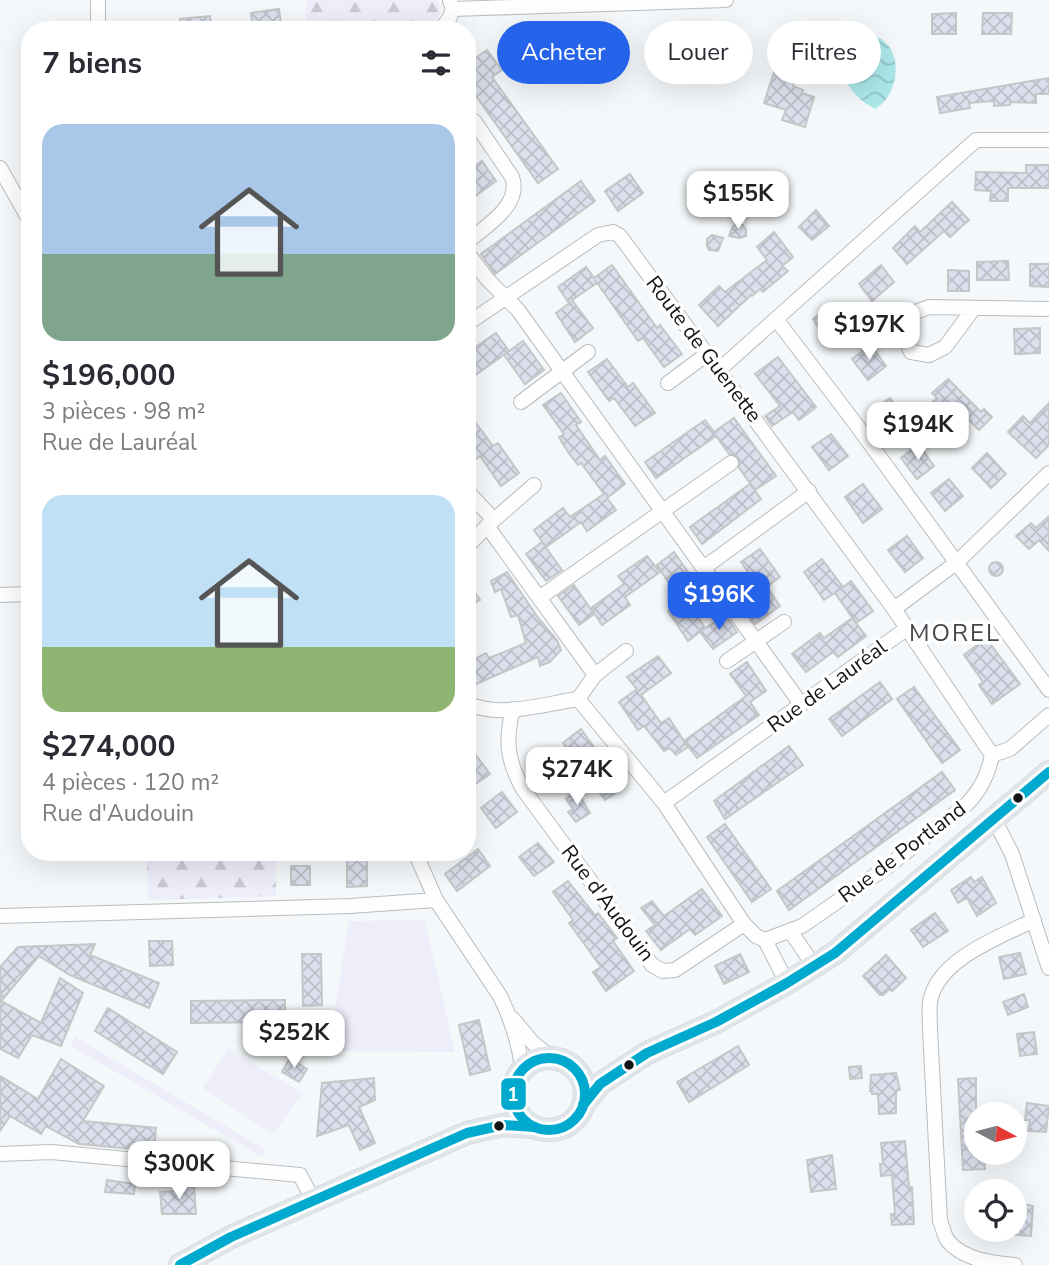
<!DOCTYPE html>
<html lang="fr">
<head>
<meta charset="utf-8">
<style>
  :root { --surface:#fff; --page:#f2f2f3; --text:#2b2b33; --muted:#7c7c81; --accent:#2563eb }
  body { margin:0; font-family:"Nunito Sans",sans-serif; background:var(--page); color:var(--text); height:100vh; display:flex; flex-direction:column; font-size:26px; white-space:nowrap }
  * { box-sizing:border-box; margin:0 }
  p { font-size:23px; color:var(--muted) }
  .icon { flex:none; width:38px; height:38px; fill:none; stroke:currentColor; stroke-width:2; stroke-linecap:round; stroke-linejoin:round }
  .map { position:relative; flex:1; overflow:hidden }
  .drawer { position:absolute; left:21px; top:21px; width:455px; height:840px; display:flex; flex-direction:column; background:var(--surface); border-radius:28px; box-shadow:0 7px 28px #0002 }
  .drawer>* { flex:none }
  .top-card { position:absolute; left:497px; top:21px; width:446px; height:63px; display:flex; gap:14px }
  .needle { width:46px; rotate:97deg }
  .tools { position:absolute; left:964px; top:1102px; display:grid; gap:14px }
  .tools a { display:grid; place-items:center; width:63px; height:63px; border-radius:50%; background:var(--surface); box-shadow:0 7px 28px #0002; font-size:35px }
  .price { position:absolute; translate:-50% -60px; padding:0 16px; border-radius:14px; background:#fff; color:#222; font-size:23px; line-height:46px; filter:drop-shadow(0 2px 4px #0008) }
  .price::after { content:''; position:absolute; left:50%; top:42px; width:21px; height:16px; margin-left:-10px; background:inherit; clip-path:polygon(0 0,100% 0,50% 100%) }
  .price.current { background:var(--accent); color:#fff }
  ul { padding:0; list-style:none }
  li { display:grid; align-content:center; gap:14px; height:371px; padding:0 21px }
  li span { display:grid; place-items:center; height:217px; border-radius:21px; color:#555 }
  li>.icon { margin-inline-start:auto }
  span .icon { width:126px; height:126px; fill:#fffc; stroke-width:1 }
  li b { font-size:30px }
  h2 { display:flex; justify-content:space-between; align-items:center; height:84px; padding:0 21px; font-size:30px }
  .tag { padding:0 24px; border-radius:32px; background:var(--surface); box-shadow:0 7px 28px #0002; font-size:24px; line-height:63px }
  .tag.current { background:var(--accent); color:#fff }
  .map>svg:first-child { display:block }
  .green { fill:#eeedfa }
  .forest { fill:url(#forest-firs) }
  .water { fill:url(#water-waves) }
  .building { fill:url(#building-cross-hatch); stroke:#c5c6c8; stroke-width:2 }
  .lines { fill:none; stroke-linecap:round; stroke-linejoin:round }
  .minor-casing { stroke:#babcbe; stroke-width:16 }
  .primary-casing { stroke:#d0d2d3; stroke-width:24 }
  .minor { stroke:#fefefe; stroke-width:14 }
  .primary { stroke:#dfe5e8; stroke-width:23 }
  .bus-1-casing { stroke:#fff; stroke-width:16 }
  .bus-1 { stroke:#00a9ce; stroke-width:10 }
  .bus-dot { fill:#121416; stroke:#fff; stroke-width:2.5 }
  .labels { text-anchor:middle; stroke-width:7; stroke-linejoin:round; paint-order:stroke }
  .street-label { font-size:21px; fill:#121416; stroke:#fff }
  .quarter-label { font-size:24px; letter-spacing:2px; fill:#43474c; stroke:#fff }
  .line-badge { stroke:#fff; stroke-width:2.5 }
  .badge-label { font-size:19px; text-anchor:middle; font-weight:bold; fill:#fff }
</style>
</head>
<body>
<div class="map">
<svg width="1049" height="1265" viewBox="0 0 1049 1265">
  <defs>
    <pattern id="forest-firs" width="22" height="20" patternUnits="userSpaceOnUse" patternTransform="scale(1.75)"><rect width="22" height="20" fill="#eeedfa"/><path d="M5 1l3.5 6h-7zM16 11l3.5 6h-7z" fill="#cbcad6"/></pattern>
    <pattern id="water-waves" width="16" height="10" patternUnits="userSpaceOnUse" patternTransform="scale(1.75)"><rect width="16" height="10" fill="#ace8ea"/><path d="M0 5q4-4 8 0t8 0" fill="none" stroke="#93c6c8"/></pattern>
    <pattern id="building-cross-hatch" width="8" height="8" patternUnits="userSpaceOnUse" patternTransform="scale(1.75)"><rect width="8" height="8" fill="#dbe0ec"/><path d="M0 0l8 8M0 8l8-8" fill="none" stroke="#bbbfca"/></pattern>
  </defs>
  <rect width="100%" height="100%" fill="#f5f8fa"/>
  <!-- green -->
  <g class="green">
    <path d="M425 920 455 1052 328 1051 349 921Z"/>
    <path d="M75 1037 266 1150 262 1157 71 1046Z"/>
    <path d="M228 1049 303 1093 273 1134 203 1088Z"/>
  </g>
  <!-- forest -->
  <g class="forest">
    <path d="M307 0H438L441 13 425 30H305Z"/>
    <path d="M147 852H275L276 896 148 900Z"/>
  </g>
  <!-- water -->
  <g class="water">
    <path d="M849 34C861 34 876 33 885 42 904 59 896 98 875 109 869 105 861 101 857 96 843 81 824 46 849 34Z"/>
    <circle cx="696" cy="192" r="8"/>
  </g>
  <!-- building -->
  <g class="building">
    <path d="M279 9 282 30H253L251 13Z"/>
    <path d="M956 13V34H932V14Z"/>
    <path d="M983 13H1012L1011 34H982Z"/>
    <path d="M210 16 212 30H181L180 19Z"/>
    <path d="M487 50 502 70 492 77 558 169 538 183 473 92 467 96V64Z"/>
    <path d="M776 66 798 72 793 86 803 90 802 93 814 97 805 127 782 120 786 110 764 103Z"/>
    <path d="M1049 78V94H1036V103L1010 102V105L994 106V101L969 103 970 108 940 113 937 97Z"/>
    <path d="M482 161 496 181 467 202V172Z"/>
    <path d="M1026 165H1049V188H1008V201H990L991 191 975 190 976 172 1026 173Z"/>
    <path d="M630 174 643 193 618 211 605 191Z"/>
    <path d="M581 181 595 201 495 274 481 254Z"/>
    <circle cx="732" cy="198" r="7"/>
    <path d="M952 202 969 220 950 237 944 231 907 264 893 248 915 226 920 232Z"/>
    <path d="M816 210 829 226 812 240 799 227Z"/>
    <path d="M737 223 743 225 746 230V236L740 238 729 236 732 228Z"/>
    <path d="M774 232 793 257 782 266 788 271 763 292 760 289 752 296 751 295 718 326 699 305 719 286 725 292 767 260 757 247Z"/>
    <path d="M712 235 723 238 718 251 709 250 707 246V239Z"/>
    <path d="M1008 261 1009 280H977V262Z"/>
    <path d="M1030 264H1049V287L1030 286Z"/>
    <path d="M612 265 657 328 660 325 682 354 664 367 643 338 638 341 595 280 597 283 572 300 593 328 575 342 556 313 571 302 569 303 558 287 586 267 594 278Z"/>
    <path d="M881 265 894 282 872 301 859 284Z"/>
    <path d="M948 270 969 271V291H948Z"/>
    <path d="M831 306 848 330 829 344 813 319Z"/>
    <path d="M1040 328V353L1015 354 1014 329Z"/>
    <path d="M496 333 509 351 467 381V353Z"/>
    <path d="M523 341 544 370 525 384 504 355Z"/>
    <path d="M871 345 886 366 868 380 852 359Z"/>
    <path d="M778 357 816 407 799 420 793 412 772 426 765 416 780 406 755 374Z"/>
    <path d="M607 359 628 387 633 383 655 413 635 426 614 398 609 401 588 372Z"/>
    <path d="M948 379 981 412 984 409 992 417 979 430 963 414 952 425 931 404 937 398 932 393Z"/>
    <path d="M561 393 581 422 576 425 600 460 605 456 625 484 607 498 616 510 587 531 581 522 546 547 534 530 563 508 570 517 604 494 581 463 578 465 568 452 559 437 564 434 543 405Z"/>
    <path d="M890 398 905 419 886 434 869 413Z"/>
    <path d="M1049 403V445L1036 458 1008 432 1023 416 1030 423Z"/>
    <path d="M467 411 493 446 498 443 519 473 501 486 480 456 475 460 467 450Z"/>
    <path d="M734 418 776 476 755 490 739 468 738 457 729 454 716 436 656 478 645 462 705 420 714 432Z"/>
    <path d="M831 434 848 456 829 470 812 447Z"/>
    <path d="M919 445 934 466 917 479 901 458Z"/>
    <path d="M987 453 1006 474 991 488 972 468Z"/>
    <path d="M949 479 963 496 945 511 931 493Z"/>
    <path d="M750 484 761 499 702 544 690 527Z"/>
    <path d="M863 484 882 509 863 523 845 497Z"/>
    <path d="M1049 516V551L1039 540 1029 549 1016 536 1031 523 1036 528Z"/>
    <path d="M907 536 923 558 905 572 888 550Z"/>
    <path d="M542 542 562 570 546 581 526 554Z"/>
    <path d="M760 549 780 577 762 590 767 587 780 606 755 624 741 605 761 591 741 562Z"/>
    <path d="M674 552 695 582 677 595 657 565Z"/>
    <path d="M647 556 660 572 625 597 630 605 602 625 591 608 624 584 618 576Z"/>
    <path d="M822 559 843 587 851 581 873 611 856 623 835 593 824 600 804 572Z"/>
    <circle cx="996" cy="569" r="7"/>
    <path d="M507 572 539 619 557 640 561 650 550 662 540 666 538 657 474 685 467 678V669L472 667 469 662 486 653 489 658 526 643 518 615 511 617 501 589 495 592 491 581Z"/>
    <path d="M467 580 480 600 467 608Z"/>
    <path d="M574 585 594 614 579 625 558 596Z"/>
    <path d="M687 599 705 628 688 641 668 611Z"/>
    <path d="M725 615 737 632 713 649 700 632Z"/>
    <path d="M852 618 866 636 838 657 833 652 806 672 792 654 820 633 824 638Z"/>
    <path d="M986 638 1020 684 992 704 979 685 983 682 964 655Z"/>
    <path d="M658 656 671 673 641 695 661 723 669 718 688 747 676 755 670 748 664 751 644 726 638 730 619 702 637 689 627 677Z"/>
    <path d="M747 662 766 691 750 702 759 715 697 758 684 741 746 696 730 674Z"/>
    <path d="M880 682 892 699 842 736 829 719Z"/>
    <path d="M914 687 960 750 942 763 897 699Z"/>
    <path d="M581 729 623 788 605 800 563 743Z"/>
    <path d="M467 743 490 774 467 790Z"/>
    <path d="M789 746 803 765 725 819 714 801Z"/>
    <path d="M942 772 955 790 789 910 777 891Z"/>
    <path d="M577 791 590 813 576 822 568 812 573 809 566 799Z"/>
    <path d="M502 792 517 812 496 828 481 808Z"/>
    <path d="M725 824 771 889 752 902 707 837Z"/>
    <path d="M538 843 554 862 534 876 519 857Z"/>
    <path d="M478 849 490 866 457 891 445 874Z"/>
    <path d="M347 855H367V886L347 887Z"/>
    <rect x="291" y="866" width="19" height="19"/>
    <path d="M971 877 974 882 982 877 996 903 977 916 967 898 958 903 951 890Z"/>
    <path d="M568 881 595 915 598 913 617 938 613 941 634 971 606 991 593 972 601 967 569 923 573 920 553 892Z"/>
    <path d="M702 889 722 916 695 935 690 929 661 950 646 931 655 925 641 908 652 901 664 916Z"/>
    <path d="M935 913 948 931 923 947 911 930Z"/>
    <path d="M149 941H172L173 965 150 966Z"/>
    <path d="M95 944 90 955 159 983 149 1008 70 975 39 956 1 1001 41 1023 60 978 83 993 61 1046 32 1035 18 1058 0 1049V967L18 947Z"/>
    <path d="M1020 953 1026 974 1004 979 999 957Z"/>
    <path d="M302 954H321L322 1005 303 1006Z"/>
    <path d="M740 954 749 972 724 984 715 966Z"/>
    <path d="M886 955 906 978 892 991 890 989 883 995H880L863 976Z"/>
    <path d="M1024 994 1028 1007 1008 1015 1003 1002Z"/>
    <path d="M285 1000V1022L191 1023V1001Z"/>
    <path d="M108 1008 177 1052 163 1074 95 1031Z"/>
    <path d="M479 1020 490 1070 470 1075 459 1025Z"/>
    <rect x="294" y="1031" width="19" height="16"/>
    <path d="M1034 1032 1037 1054 1020 1056 1017 1034Z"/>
    <path d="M738 1046 749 1065 689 1102 677 1082Z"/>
    <path d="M290 1058 307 1069 299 1082 282 1072Z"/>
    <path d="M61 1059 104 1086 83 1121 156 1128 154 1151 79 1144 46 1126 41 1134 10 1116 0 1131V1076L38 1099Z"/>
    <path d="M861 1066 862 1078 850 1079 849 1067Z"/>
    <path d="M896 1073 900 1090H897L896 1095V1113L879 1114 878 1094H872V1091H870L871 1075Z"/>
    <path d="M374 1078 375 1100 359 1107 375 1143 360 1150 349 1125 317 1136 322 1083Z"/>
    <path d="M976 1078V1153H984L985 1169 963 1170 958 1079Z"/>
    <path d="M1027 1103 1049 1106 1046 1132 1028 1131 1030 1120H1025Z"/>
    <path d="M905 1141 909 1187H912L914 1224 892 1225 891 1214H895L892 1175 881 1176 880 1164H883L881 1143Z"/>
    <path d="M832 1155 836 1189 811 1192 807 1160Z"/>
    <path d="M107 1180 135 1184 134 1194 105 1192Z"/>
    <path d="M194 1186 196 1214H162L160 1192 177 1191 176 1188Z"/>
    <path d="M1015 1202 1033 1206 1031 1236 1015 1235Z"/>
  </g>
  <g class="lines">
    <defs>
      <g id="minor">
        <path d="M98 0V30"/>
        <path d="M453 9 726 0"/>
        <path d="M440 30 449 19 453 9 450 1"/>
        <path d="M0 168 30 221"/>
        <path d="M467 242C486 226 522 205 512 177L474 121"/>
        <path d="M467 252 487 279 518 310 801 704"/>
        <path d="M974 308 945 347 929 355 911 352 903 333 910 314 929 307 1049 309"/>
        <path d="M776 319 855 423 1049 690"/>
        <path d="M467 324 598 235 613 232 620 236 894 609 992 755C988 775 981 789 967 804L887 867 802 926 765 940"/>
        <path d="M719 370 976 140H1049"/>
        <path d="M668 383 707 354"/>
        <path d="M521 402 588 352"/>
        <path d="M467 491 494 520"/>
        <path d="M487 526 595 675"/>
        <path d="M467 547 487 526 534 485"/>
        <path d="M705 567 809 491"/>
        <path d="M0 595 30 594"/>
        <path d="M539 598 731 463"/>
        <path d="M894 609 956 563 1049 473"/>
        <path d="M727 661 784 622"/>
        <path d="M578 699 664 803 744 924 756 936 765 940 787 983"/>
        <path d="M578 699 595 675 626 651"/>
        <path d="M467 703C499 719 544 704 578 699"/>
        <path d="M513 709C505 740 507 761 523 789L652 965 663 971 675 970 744 924"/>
        <path d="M992 755 1010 749 1049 715"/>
        <path d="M664 803 906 629"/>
        <path d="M994 819 1012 854 1049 968"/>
        <path d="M415 852 436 900 500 996C511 1019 520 1044 522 1070"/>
        <path d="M0 916 350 906 436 900"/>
        <path d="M791 932 814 966"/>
        <path d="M513 1019 533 1043 552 1058"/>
        <path d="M0 1154 51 1152 300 1175 313 1200"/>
        <path d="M1015 1265C993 1263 964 1260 948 1241 944 1236 943 1227 940 1221L930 1030C930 1021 929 1011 930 1002 937 959 1000 937 1034 920"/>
      </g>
      <g id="primary">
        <circle cx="549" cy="1094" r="36"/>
        <path d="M583 1105 600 1084 647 1053 716 1022 787 983 835 953 1049 772"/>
        <path d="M180 1265 231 1237 467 1133 503 1125 535 1127"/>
      </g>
    </defs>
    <!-- minor casing -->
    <use href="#minor" class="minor-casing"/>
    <!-- primary casing -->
    <use href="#primary" class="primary-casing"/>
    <!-- minor -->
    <use href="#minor" class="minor"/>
    <!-- primary -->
    <use href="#primary" class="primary"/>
    <defs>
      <g id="bus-1">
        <circle cx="549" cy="1094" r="36"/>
        <path d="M583 1105 600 1084 647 1053 716 1022 787 983 835 953 1049 772"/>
        <path d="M180 1265 231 1237 467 1133 503 1125 535 1127"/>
      </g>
    </defs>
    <!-- bus-1 casing -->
    <use href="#bus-1" class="bus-1-casing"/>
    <!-- bus-1 -->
    <use href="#bus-1" class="bus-1"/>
  </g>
  <!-- markers -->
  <g class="bus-dot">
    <circle cx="1018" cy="798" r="6"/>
    <circle cx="629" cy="1065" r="6"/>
    <circle cx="499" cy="1126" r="6"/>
  </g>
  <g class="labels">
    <!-- street labels -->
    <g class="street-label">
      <text transform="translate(704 349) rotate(53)" y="7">Route de Guenette</text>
      <text transform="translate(827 686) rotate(-36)" y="7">Rue de Lauréal</text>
      <text transform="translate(902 852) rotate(-37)" y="7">Rue de Portland</text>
      <text transform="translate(608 903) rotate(53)" y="7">Rue d'Audouin</text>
    </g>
    <!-- quarter labels -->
    <g class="quarter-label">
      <text x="955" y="641">MOREL</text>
    </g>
  </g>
  <rect class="line-badge" x="500" y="1077" width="27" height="34" rx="7" fill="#00a9ce"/>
  <g class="badge-label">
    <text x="513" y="1101">1</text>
  </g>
</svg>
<div class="tools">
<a><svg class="needle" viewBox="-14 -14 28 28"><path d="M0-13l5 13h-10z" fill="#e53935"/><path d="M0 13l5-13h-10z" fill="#7c7c81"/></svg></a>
<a><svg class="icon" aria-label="locate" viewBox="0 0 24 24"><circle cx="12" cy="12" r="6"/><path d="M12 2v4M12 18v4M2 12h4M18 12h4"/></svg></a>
</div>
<b class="price" style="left:738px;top:231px">$155K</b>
<b class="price" style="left:869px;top:362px">$197K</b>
<b class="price" style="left:918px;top:462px">$194K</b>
<b class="price current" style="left:719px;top:632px">$196K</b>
<b class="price" style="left:577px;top:807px">$274K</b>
<b class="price" style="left:294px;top:1070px">$252K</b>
<b class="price" style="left:179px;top:1201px">$300K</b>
<div class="top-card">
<a class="tag current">Acheter</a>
<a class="tag">Louer</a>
<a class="tag">Filtres</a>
</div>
<section class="drawer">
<h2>7 biens<svg class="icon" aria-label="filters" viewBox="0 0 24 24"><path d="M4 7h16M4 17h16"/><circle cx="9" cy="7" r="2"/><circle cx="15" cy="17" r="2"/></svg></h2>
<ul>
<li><span style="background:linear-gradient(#a9c7e8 60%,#7fa58c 0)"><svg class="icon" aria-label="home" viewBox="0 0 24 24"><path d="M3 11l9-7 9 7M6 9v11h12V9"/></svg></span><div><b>$196,000</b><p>3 pièces · 98 m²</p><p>Rue de Lauréal</p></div></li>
<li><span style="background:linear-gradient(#bfe0f5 70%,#8fb573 0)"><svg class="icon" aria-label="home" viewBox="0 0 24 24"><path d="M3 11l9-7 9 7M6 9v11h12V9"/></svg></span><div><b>$274,000</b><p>4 pièces · 120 m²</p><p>Rue d'Audouin</p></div></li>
</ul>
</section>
</div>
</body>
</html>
